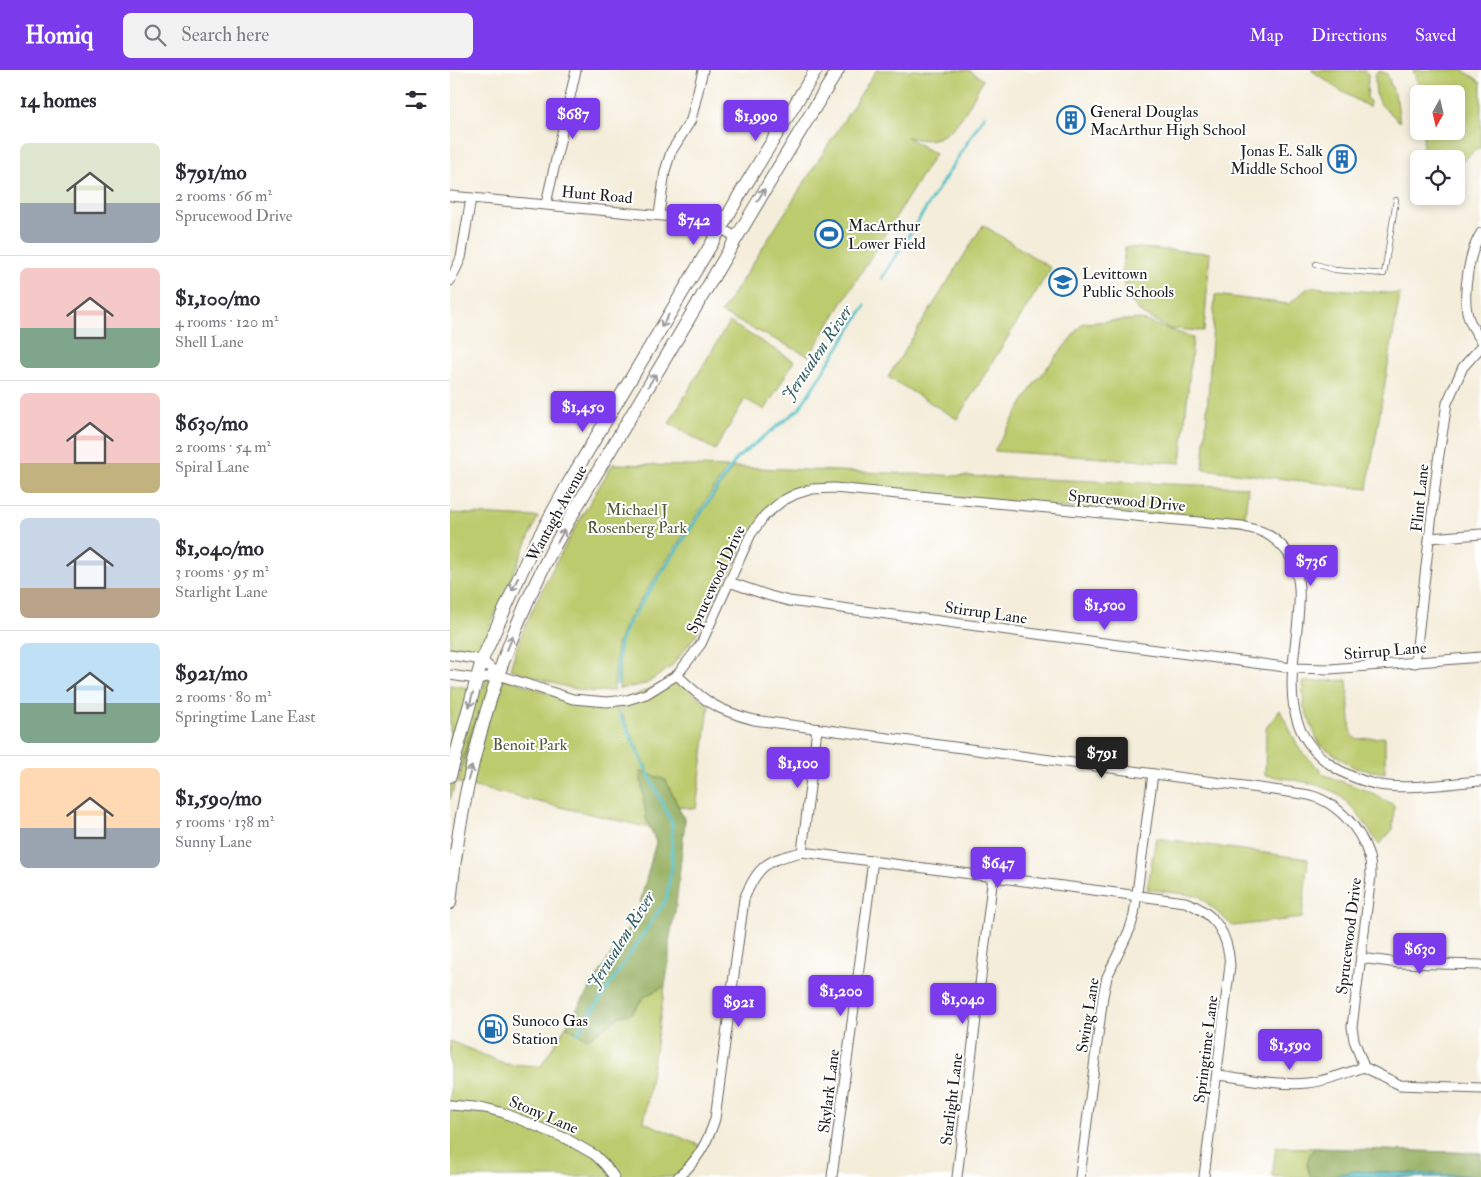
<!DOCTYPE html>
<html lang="en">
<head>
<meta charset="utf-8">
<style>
  :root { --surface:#fff; --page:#f2f2f3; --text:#2b2b33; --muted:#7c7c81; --line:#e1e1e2; --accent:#7c3aed }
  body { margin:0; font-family:"IM FELL Double Pica",serif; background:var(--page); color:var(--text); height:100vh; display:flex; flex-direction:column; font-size:19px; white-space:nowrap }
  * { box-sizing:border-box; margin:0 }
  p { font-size:16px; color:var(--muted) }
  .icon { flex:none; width:28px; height:28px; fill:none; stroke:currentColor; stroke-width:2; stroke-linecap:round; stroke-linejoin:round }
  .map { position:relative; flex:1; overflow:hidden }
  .panel { display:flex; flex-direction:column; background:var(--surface); width:450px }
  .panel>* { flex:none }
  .needle { width:32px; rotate:188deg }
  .buttons { position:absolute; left:960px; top:15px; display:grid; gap:10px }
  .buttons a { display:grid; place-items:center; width:55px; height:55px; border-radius:8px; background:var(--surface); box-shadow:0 2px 8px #0003; font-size:25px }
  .price { position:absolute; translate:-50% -42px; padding:0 11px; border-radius:5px; background:var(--accent); color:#fff; font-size:16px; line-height:32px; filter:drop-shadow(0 1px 2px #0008) }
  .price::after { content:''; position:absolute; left:50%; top:30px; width:15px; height:11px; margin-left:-8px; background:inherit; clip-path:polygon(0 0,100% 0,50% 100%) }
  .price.current { background:#222; color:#fff }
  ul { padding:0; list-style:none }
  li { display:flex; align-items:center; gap:15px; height:125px; padding:0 20px }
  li+li { border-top:1px solid var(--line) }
  li span { display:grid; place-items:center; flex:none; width:140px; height:100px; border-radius:8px; color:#555 }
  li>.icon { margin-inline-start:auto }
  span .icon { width:60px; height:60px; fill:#fffc; stroke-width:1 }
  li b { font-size:21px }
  h2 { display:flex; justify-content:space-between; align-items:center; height:60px; padding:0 20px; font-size:21px }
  header { display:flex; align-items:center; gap:30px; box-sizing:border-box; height:70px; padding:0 25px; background:var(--accent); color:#fff }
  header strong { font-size:24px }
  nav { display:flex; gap:28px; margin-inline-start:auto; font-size:18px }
  .search { width:350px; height:45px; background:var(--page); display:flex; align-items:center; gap:12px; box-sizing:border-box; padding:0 18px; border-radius:8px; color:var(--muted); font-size:19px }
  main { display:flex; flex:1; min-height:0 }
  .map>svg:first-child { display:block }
  .green { fill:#bccb6d; stroke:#6c7444 }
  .forest { fill:#95af60; stroke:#58663e }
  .water { fill:#53c1ca; stroke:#386e73 }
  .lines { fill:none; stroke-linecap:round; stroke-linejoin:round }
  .stream { stroke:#53c1ca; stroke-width:3 }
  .lane-casing { stroke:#68655e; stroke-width:6 }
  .street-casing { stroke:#68655e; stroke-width:11 }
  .secondary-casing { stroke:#68655e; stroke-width:14 }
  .lane { stroke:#fff; stroke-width:4.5 }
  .street { stroke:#fff; stroke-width:9 }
  .secondary { stroke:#fff; stroke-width:12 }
  .oneway { stroke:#999 }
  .labels { text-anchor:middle; stroke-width:4; stroke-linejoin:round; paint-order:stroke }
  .poi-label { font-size:16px; fill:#1c1c1c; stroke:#fff; text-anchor:start }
  .street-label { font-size:16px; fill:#1c1c1c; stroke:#fff }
  .park-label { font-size:16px; fill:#545938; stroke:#fff }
  .water-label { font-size:18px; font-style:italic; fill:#325e62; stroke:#fff }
</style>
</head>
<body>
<header>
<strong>Homiq</strong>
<div class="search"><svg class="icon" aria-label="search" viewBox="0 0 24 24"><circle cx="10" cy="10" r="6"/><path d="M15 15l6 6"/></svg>Search here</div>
<nav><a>Map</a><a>Directions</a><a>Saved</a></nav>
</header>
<main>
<section class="panel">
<h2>14 homes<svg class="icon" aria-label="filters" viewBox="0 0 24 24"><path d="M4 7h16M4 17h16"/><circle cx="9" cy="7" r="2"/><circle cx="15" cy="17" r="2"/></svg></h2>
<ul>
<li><span style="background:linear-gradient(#dfe7d0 60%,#9aa5b1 0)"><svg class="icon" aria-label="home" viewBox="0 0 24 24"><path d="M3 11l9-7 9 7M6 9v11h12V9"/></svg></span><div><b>$791/mo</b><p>2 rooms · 66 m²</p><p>Sprucewood Drive</p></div></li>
<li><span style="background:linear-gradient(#f6c9c9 60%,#7fa58c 0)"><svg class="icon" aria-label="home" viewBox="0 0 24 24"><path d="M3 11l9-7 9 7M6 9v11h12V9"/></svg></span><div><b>$1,100/mo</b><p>4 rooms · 120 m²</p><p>Shell Lane</p></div></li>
<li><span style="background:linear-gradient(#f6c9c9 70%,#c2b280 0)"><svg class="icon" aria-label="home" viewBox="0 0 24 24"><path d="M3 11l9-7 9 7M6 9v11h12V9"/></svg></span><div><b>$630/mo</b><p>2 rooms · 54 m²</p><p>Spiral Lane</p></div></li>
<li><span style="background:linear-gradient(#c9d6e8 70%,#b9a48a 0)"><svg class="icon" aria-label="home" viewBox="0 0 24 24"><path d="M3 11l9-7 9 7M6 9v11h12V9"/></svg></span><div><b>$1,040/mo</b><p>3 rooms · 95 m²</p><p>Starlight Lane</p></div></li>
<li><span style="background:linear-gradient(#bfe0f5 60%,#7fa58c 0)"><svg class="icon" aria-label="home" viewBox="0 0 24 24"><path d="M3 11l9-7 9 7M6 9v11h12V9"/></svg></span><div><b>$921/mo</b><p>2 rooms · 80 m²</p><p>Springtime Lane East</p></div></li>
<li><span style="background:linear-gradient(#ffd9b3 60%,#9aa5b1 0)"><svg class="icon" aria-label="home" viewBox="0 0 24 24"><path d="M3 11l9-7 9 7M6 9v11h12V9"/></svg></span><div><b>$1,590/mo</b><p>5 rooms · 138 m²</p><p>Sunny Lane</p></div></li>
</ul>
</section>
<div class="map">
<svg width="1031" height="1107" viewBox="0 0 1031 1107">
  <rect width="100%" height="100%" fill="#fff"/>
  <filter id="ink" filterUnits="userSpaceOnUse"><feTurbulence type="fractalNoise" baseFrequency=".02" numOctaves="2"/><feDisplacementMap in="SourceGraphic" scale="10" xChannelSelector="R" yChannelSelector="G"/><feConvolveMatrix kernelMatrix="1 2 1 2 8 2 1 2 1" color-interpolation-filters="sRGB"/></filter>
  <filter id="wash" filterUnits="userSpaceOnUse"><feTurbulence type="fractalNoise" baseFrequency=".0096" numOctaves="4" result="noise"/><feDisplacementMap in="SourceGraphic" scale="20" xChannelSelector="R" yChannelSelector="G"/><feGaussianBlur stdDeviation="1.12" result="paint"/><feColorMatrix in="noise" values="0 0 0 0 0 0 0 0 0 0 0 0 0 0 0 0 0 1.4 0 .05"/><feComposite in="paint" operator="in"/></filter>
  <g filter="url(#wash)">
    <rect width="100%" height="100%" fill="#f4edda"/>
    <!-- green -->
    <g class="green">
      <path d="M426 0H519L533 10C521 30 510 62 484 69 476 71 465 69 457 67L485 84 359 286 271 243Z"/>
      <path d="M861 0 915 1 918 4 917 28 920 32 919 37 891 21Z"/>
      <path d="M963 0H1013L1031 12V78H1028L1006 97V89H972L974 61H1006V24H971Z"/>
      <path d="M930 1 937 4 947 31 950 52C928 31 925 36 925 4Z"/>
      <path d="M533 155 601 198 507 349 438 307Z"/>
      <path d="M675 177 760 183 754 261 720 259 692 244 677 227 672 206Z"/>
      <path d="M859 217 950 224 917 419 753 399 765 225 839 234Z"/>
      <path d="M690 249 743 268 731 393 544 381 584 314 633 253Z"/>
      <path d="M279 252 344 291 315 340 295 329 265 380 219 353Z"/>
      <path d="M163 394 278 397 175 554 167 575 164 620C132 627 90 608 60 599 65 583 70 567 77 552 101 497 132 445 163 394Z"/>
      <path d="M283 397 798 417 794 455 383 416 346 422 300 464 246 565 221 597 196 614 169 619 170 575 177 556Z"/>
      <path d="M0 443 88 447 29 582 0 577Z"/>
      <path d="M37 603 122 630 165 633 169 644 220 752 217 762 8 713 25 649 0 730V615L33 620Z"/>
      <path d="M226 608 259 636 246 739 214 734 171 643 168 632Z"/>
      <path d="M897 610 901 663 906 669 935 667V703L905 698 869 674 854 637 852 612Z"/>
      <path d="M830 640 850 680 875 705 922 723 944 735 943 759 929 775C916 756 904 734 884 722 869 713 832 708 815 705L816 658Z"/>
      <path d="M706 768 858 789 852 848 783 856 749 826 697 819Z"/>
      <path d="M215 916 194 1052 251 1076 234 1099 223 1107H0V971L56 994 91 996 116 956 137 969 171 946 182 943 195 926Z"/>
      <path d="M826 1077 1031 1083V1107H822Z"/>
    </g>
    <!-- forest -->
    <g class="forest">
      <path d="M190 701 216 710 235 751 226 836 219 872V892L215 916 195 926 182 943 171 946 137 969 116 956 187 844 206 772 196 748Z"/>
      <path d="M864 1078 1031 1083V1106L906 1101 889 1104 885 1107H861C855 1095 856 1089 864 1078Z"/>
    </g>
    <!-- water -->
    <path class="water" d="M906 1101 1031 1106V1107H885L889 1104Z"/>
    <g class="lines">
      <!-- stream -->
      <g class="stream">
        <path d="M432 208 534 46"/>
        <path d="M167 614 169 575 177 555 287 388 349 339 415 236"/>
        <path d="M127 964 216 830 222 797V753L170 645"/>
      </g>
    </g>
  </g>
  <g filter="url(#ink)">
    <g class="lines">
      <defs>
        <path id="lane" d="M866 194 885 200 934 204 946 130"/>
        <g id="street">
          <path d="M0 126 234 148 271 158 287 168"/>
          <path d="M96 134 126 0"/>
          <path d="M209 145 215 101 221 82 241 50 253 0"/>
          <path d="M1031 163C1019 182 1013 221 1017 242 1019 252 1025 262 1031 270"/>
          <path d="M0 211 11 188 21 128"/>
          <path d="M980 468 1031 464"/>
          <path d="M279 512 320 526 339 531 842 598 880 599 1031 587"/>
          <path d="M0 585 32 590 48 605 123 629 157 632 177 630 196 624 227 605C254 631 266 640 304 650L853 724C883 728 911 757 919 787 921 793 921 800 921 806L902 957 904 970 914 997 950 1015 1031 1018"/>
          <path d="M965 593 988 391 997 333 1013 297 1031 277"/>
          <path d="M0 605 27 609 48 605"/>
          <path d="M227 605 251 574 301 464 315 445 332 431 346 424 362 419 384 418 792 456C798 458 804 459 810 461 819 464 826 470 832 476 882 527 800 634 877 692 891 703 911 711 929 715 960 720 999 713 1031 711"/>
          <path d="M352 782 367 659"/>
          <path d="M911 888 948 893 1031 895"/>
          <path d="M767 1005C796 1008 828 1016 857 1013 877 1011 896 1003 914 997"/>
          <path d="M0 1035 35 1038 54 1043 117 1069 145 1085 156 1096 164 1107"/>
          <path d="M228 1107C246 1093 258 1071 265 1049L294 829C308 795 317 790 352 782L735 832C765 843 778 863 780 895L754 1107"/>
          <path d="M382 1107 423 790"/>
          <path d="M507 1107 543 806"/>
          <path d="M630 1107 653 926 657 907 680 859 684 845 703 704"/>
        </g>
        <g id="secondary">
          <path d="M0 706 32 590 79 485 118 414 271 158 290 124 366 0"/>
          <path d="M0 833C11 716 42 599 95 494 111 462 130 431 148 401 174 358 199 315 225 272 279 181 332 89 388 0"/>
        </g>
      </defs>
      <!-- lane casing -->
      <use href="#lane" class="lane-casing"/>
      <!-- street casing -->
      <use href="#street" class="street-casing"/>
      <!-- secondary casing -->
      <use href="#secondary" class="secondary-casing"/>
      <!-- lane -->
      <use href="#lane" class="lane"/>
      <!-- street -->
      <use href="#street" class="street"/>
      <!-- secondary -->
      <use href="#secondary" class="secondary"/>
    </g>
    <!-- one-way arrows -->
    <defs><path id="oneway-shaft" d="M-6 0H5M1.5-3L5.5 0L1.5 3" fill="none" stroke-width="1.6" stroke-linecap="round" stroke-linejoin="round" transform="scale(1.25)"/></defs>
    <g class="oneway">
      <use href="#oneway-shaft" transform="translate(311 125) rotate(-59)"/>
      <use href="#oneway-shaft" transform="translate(215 251) rotate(121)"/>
      <use href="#oneway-shaft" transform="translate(202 310) rotate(-59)"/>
      <use href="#oneway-shaft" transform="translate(111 466) rotate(-61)"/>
      <use href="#oneway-shaft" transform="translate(65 514) rotate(115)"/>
      <use href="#oneway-shaft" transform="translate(60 573) rotate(-68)"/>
      <use href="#oneway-shaft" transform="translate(21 630) rotate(105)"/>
      <use href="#oneway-shaft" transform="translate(20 703) rotate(-74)"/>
    </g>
  </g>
  <!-- icons -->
  <defs>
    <symbol id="building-ring" viewBox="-11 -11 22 22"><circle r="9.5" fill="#fff" stroke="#1f6fb2" stroke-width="1.5"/><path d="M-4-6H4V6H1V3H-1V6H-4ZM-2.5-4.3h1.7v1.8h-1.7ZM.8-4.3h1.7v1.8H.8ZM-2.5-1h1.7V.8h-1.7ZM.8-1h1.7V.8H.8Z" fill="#1f6fb2"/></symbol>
    <symbol id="stadium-ring" viewBox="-11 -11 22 22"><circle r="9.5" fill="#fff" stroke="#1f6fb2" stroke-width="1.5"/><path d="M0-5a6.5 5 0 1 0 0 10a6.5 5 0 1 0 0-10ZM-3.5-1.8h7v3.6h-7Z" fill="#1f6fb2"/></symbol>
    <symbol id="school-ring" viewBox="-11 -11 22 22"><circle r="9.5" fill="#fff" stroke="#1f6fb2" stroke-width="1.5"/><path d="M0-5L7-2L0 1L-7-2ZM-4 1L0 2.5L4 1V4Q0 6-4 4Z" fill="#1f6fb2"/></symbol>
    <symbol id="fuel-ring" viewBox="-11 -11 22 22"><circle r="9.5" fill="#fff" stroke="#1f6fb2" stroke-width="1.5"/><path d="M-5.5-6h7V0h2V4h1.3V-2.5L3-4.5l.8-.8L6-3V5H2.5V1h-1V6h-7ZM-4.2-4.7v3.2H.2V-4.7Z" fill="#1f6fb2"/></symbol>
  </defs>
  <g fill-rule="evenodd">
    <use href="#building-ring" x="605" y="34" width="32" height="32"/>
    <use href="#building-ring" x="876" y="73" width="32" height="32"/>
    <use href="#stadium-ring" x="363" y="148" width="32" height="32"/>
    <use href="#school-ring" x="597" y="196" width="32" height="32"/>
    <use href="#fuel-ring" x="27" y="943" width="32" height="32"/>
  </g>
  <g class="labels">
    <!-- poi labels -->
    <g class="poi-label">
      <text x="640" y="47">General Douglas<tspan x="640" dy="18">MacArthur High School</tspan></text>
      <text x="873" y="86" text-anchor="end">Jonas E. Salk<tspan x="873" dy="18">Middle School</tspan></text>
      <text x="398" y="161">MacArthur<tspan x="398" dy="18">Lower Field</tspan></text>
      <text x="632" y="209">Levittown<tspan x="632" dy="18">Public Schools</tspan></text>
      <text x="62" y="956">Sunoco Gas<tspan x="62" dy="18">Station</tspan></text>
    </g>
    <!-- street labels -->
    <g class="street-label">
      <text transform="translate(147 124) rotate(5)" y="6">Hunt Road</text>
      <text transform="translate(969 428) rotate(-84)" y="6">Flint Lane</text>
      <text transform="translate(677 430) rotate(5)" y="6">Sprucewood Drive</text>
      <text transform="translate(106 443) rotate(-61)" y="6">Wantagh Avenue</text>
      <text transform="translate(265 509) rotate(-65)" y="6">Sprucewood Drive</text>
      <text transform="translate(536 542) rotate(8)" y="6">Stirrup Lane</text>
      <text transform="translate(935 580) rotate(-5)" y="6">Stirrup Lane</text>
      <text transform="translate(898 866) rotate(-83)" y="6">Sprucewood Drive</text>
      <text transform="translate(637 945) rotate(-81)" y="6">Swing Lane</text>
      <text transform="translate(755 979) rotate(-83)" y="6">Springtime Lane</text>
      <text transform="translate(378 1021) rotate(-83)" y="6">Skylark Lane</text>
      <text transform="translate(501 1029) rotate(-83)" y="6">Starlight Lane</text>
      <text transform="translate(94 1044) rotate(23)" y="6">Stony Lane</text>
    </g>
    <!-- park labels -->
    <g class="park-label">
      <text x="187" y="445">Michael J<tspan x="187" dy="18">Rosenberg Park</tspan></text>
      <text x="80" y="680">Benoit Park</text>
    </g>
    <!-- water labels -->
    <g class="water-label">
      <text transform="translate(367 283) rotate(-56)" y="6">Jerusalem River</text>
      <text transform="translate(171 870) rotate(-58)" y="6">Jerusalem River</text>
    </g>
  </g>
</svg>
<div class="buttons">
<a><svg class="needle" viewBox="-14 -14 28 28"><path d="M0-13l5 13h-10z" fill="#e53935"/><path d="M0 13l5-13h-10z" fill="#7c7c81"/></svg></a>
<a><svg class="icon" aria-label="locate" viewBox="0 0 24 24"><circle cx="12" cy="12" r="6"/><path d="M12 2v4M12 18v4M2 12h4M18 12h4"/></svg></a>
</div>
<b class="price" style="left:123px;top:70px">$687</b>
<b class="price" style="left:306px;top:72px">$1,990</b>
<b class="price" style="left:244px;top:176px">$742</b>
<b class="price" style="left:133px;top:363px">$1,450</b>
<b class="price" style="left:861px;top:517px">$736</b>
<b class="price" style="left:655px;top:561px">$1,500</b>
<b class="price current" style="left:652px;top:709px">$791</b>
<b class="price" style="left:348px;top:719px">$1,100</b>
<b class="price" style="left:548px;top:819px">$647</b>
<b class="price" style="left:970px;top:905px">$630</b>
<b class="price" style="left:391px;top:947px">$1,200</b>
<b class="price" style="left:513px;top:955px">$1,040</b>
<b class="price" style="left:289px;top:958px">$921</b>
<b class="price" style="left:840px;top:1001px">$1,590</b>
</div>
</main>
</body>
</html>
